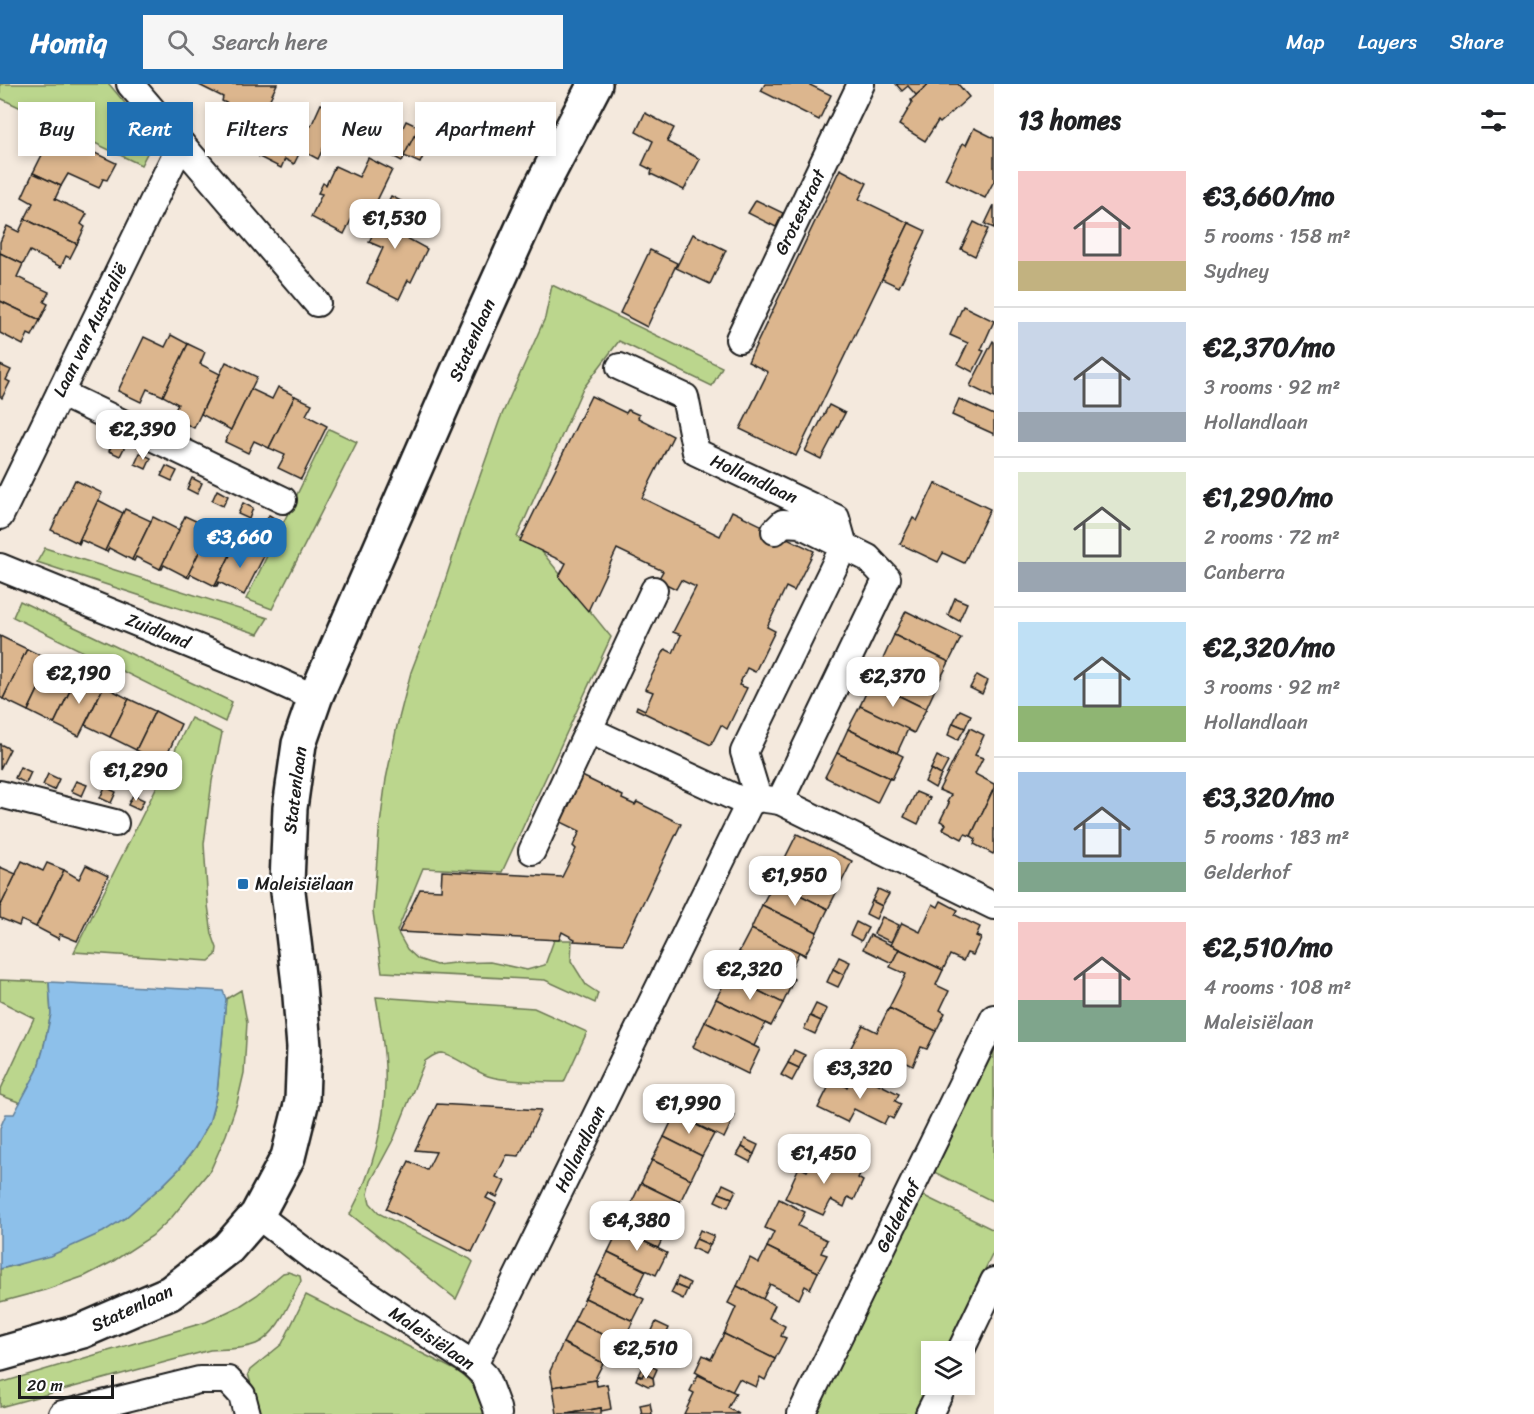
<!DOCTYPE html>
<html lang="en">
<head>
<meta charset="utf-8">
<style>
  :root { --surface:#fff; --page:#f6f6f6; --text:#202124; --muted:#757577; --line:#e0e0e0; --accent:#1f6fb2 }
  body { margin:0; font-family:Sriracha,sans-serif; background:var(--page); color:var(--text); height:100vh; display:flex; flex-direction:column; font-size:22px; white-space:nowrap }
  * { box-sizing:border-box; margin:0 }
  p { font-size:20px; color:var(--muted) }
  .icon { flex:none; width:33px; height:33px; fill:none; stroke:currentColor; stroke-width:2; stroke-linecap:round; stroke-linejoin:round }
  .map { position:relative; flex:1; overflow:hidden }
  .drawer { display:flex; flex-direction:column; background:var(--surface); width:540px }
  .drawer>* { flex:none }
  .banner { position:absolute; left:18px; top:18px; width:570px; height:54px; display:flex; gap:12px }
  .fabs { position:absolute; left:921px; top:1257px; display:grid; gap:12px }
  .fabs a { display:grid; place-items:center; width:54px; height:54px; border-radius:0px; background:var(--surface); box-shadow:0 3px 9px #0003; font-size:30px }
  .scale { position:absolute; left:18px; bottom:15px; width:96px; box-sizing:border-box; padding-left:6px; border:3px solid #1c1c1c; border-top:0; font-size:16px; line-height:21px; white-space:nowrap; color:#1c1c1c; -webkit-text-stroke:4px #fff; paint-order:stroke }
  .price { position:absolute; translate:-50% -51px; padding:0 14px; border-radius:12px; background:#fff; color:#222; font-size:20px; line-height:39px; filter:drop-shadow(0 2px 3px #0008) }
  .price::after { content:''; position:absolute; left:50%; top:36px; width:18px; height:14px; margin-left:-9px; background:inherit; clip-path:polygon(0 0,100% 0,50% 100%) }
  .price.current { background:var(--accent); color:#fff }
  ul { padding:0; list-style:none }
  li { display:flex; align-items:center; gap:18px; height:150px; padding:0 24px }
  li+li { border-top:2px solid var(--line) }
  li span { display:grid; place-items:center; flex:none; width:168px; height:120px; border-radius:0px; color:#555 }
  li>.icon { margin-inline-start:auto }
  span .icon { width:72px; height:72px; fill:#fffc; stroke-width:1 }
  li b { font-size:26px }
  h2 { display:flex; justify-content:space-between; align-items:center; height:72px; padding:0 24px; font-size:26px }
  .pill { padding:0 21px; border-radius:0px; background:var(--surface); box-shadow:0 3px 9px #0003; font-size:21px; line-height:54px }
  .pill.current { background:var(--accent); color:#fff }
  header { display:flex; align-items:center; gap:36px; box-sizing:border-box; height:84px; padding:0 30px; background:var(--accent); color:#fff }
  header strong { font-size:28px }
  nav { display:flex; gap:33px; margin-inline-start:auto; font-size:21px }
  .search { width:420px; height:54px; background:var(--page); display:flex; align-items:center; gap:15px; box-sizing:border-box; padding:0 21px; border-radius:0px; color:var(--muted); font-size:22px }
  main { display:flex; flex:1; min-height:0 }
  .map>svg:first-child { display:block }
  .green { fill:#bbd68d; stroke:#6c7954; stroke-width:1.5 }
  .water { fill:#8dc0ea; stroke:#607e98; stroke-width:1.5 }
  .building { fill:#dcb68e; stroke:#1c1c1c; stroke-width:1.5 }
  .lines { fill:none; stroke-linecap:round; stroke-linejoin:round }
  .street-casing { stroke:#1c1c1c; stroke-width:30 }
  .secondary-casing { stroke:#1c1c1c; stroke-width:38 }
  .street { stroke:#fff; stroke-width:26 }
  .secondary { stroke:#fff; stroke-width:33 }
  .poi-dot { fill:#1f6fb2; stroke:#fff; stroke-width:2 }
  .labels { text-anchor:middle; stroke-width:5; stroke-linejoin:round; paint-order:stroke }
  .street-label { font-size:18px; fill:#1c1c1c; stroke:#fff }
  .poi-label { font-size:18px; fill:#1c1c1c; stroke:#fff; text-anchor:start }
</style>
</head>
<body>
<header>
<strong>Homiq</strong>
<div class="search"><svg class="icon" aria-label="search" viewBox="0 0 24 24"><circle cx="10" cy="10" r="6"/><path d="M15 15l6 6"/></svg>Search here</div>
<nav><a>Map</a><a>Layers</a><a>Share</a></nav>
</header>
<main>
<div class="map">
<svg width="994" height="1330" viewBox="0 0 994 1330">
  <rect width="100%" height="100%" fill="#f4e9dd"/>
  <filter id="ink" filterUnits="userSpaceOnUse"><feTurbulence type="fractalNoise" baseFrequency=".0167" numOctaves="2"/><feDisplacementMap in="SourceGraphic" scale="12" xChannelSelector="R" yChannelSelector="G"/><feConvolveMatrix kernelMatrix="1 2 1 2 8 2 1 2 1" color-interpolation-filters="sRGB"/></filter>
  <g filter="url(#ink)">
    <!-- green -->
    <g class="green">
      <path d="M0 0H109L149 48 154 56 141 81 0 14Z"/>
      <path d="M552 201 722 283 712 302 619 257 582 306 517 453 539 464 611 553 502 788 423 784 397 847 407 865 418 875 436 881 454 879 490 878 527 886 545 881 554 856H572L571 877 586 901 598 909 595 919 545 896 382 888 373 828 379 748 386 695 397 642 411 588 440 512 468 426 500 335 545 234Z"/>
      <path d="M329 345 357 358 272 525 246 515Z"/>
      <path d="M45 464 268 534 258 550 37 478Z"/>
      <path d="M20 517 232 618 225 638 13 533Z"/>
      <path d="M191 634 222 649 212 697 204 760 208 821 212 850 217 864 216 871 209 877 74 868Z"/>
      <path d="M0 896 49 898 51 930 43 966 37 987 21 1019 0 1011V1007L34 934 0 917Z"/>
      <path d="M241 906 247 938 244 989 237 1019 226 1051 211 1085 172 1133 152 1152 112 1178 85 1192 45 1206 0 1218V1185L17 1181 125 1134 163 1101 179 1085 195 1064 209 1039 217 1009 226 915Z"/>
      <path d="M376 913 534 924 587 948 564 998C544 998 507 998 488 992 475 988 452 970 442 969 435 969 431 973 425 977L394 1054 371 1097 368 1110 370 1119 380 1130 470 1175 473 1178 456 1215 350 1130C375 1083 387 1036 385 983 384 960 380 936 376 913Z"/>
      <path d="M994 960V1118L932 1087Z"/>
      <path d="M922 1111 994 1146V1167L945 1267 932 1268 931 1296 915 1330H815Z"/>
      <path d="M288 1188 300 1192 301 1197C290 1217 278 1251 256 1260 241 1266 225 1265 210 1266L0 1323V1299L206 1238 240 1222 257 1211 283 1189Z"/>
      <path d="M306 1211 457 1287C473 1297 481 1311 484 1330H260L248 1290 250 1286 282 1260Z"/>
    </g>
    <!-- water -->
    <path class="water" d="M49 898 223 907 226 915 217 1009 209 1039 194 1065 179 1085 163 1101 125 1134 103 1148 50 1172 0 1185V1044L6 1030H14L37 987 43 966 51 930Z"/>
    <!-- building -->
    <g class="building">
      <path d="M197 0H277L260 36 222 17 223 13Z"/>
      <path d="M765 0H808L831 11 819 36 761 7Z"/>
      <path d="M896 0H929L916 11 908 2 902 7Z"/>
      <path d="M929 0H958L969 13 940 39 938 37 925 57 899 41 912 19 911 16Z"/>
      <path d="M321 20 340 29 318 75 301 66 294 80 285 75 281 84 259 73 281 27 311 42Z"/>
      <path d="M645 29 674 44 667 58 700 75 684 106 651 90 652 86 642 81 653 57 636 48Z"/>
      <path d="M406 37 419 43 402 77 390 71Z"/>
      <path d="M974 44 994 54V97L985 114 945 95 963 59 966 61Z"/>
      <path d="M53 49 116 79 107 96 103 95 99 104 68 90 61 102 33 89Z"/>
      <path d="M414 52 429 59 420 79 404 72Z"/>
      <path d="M368 74 392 86 369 133 356 126 344 150 311 133 322 110 318 109 323 99 326 101 335 82 359 93Z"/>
      <path d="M840 85 867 99 859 115 909 139 796 372 740 345 768 288 748 278Z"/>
      <path d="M33 89 61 102 55 115 87 130 81 140 85 143 77 160 25 135 33 119 22 113Z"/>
      <path d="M391 112 416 125 403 152 427 165 411 198 408 196 399 215 367 199 383 164 369 158Z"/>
      <path d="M756 116 783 129 776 143 748 129Z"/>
      <path d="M994 121V144L985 140Z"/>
      <path d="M25 135 77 160 70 174 66 172 61 183 30 167 23 180 0 169V158L7 142 19 148Z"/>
      <path d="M974 138 988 145 975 172 961 165Z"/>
      <path d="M909 139 926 147 899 203 882 195Z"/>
      <path d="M693 150 726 166 710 200 676 184Z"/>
      <path d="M650 166 677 179 647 243 620 229Z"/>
      <path d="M0 169 23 180 17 193 49 208 44 218 48 220 40 236 0 217Z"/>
      <path d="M0 217 40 236 32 252 28 250 23 261 0 249Z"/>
      <path d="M963 222 994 237 981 266 984 267 973 288 958 280 968 259 950 251Z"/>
      <path d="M171 251 188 260 163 312 147 305 141 318 118 307 144 253 165 263Z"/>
      <path d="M993 257 994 258V314L970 302Z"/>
      <path d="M188 260 205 268 200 280 220 290 194 344 172 333 178 320 163 312Z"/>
      <path d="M226 278 257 293 231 346 201 330Z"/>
      <path d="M0 281 11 286 6 296 10 298 2 314 0 312Z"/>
      <path d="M278 303 295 312 269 364 254 357 248 369 225 358 251 305 272 315Z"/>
      <path d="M295 312 312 320 306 331 327 342 301 395 278 384 285 371 269 364Z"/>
      <path d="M591 312 626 329 628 326 639 331 638 334 673 352 642 414 720 452 732 427 814 467 794 507 786 503 767 543 775 547 755 588 747 584 739 601 747 604 727 645 721 641 711 661 636 625 637 622 645 626 653 608 645 605 665 565 673 569 681 551 673 548 696 503 681 496 676 505 658 496 663 487 617 465 588 527 559 493 566 479 520 457Z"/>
      <path d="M959 315 994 331V350L952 331Z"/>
      <path d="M829 321 845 329 821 375 805 367Z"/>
      <path d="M114 357 125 362 120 372 109 367Z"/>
      <path d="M140 369 151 374 146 385 135 380Z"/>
      <path d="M166 382 177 387 172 397 161 392Z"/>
      <path d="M192 394 202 399 197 410 187 405Z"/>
      <path d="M75 396 102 409 78 459 51 446Z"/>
      <path d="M935 399 990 425 964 479 943 469 938 478 900 460 913 434 917 437Z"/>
      <path d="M217 406 228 412 223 422 212 417Z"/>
      <path d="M98 416 123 429 105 467 81 456 79 460 78 459Z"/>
      <path d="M243 419 253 424 249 435 238 430Z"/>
      <path d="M125 425 151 437 132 476 109 464 107 468 105 467Z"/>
      <path d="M269 431 279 437 274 447 264 442Z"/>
      <path d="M185 432 211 444 187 493 164 481 162 485H160Z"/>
      <path d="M153 433 179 446 160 485 136 473 134 477 132 476Z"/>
      <path d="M208 450 234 463 215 502 191 490 189 494 187 493Z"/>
      <path d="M236 459 264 472 244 511 219 498 217 502H215Z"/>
      <path d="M955 514 967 519 959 537 948 531Z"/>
      <path d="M906 527 961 554 949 578 894 551Z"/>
      <path d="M894 551 949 578 937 601 883 575Z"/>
      <path d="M0 552 27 565 3 615 0 613Z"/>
      <path d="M27 565 52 577 28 627 3 615Z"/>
      <path d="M883 575 937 601 926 625 871 598Z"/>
      <path d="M52 577 78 590 54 640 28 627Z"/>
      <path d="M78 590 104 602 79 652 54 640Z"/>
      <path d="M977 591 988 597 982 610 970 604Z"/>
      <path d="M871 598 926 625 914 649 860 622Z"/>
      <path d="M104 602 129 615 110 653 85 641Z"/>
      <path d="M129 615 155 627 136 666 110 653Z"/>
      <path d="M860 622 908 645 897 669 848 645Z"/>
      <path d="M960 626 971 631 965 644 953 639Z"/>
      <path d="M155 627 181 640 163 680 136 666Z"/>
      <path d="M953 639 965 644 958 656 948 651Z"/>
      <path d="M970 644 984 651 975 671 983 674 975 690 994 700V704L971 752 965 750 962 755 943 745 946 740 940 737 949 719 947 718 951 711 939 706Z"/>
      <path d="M848 645 903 672 892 695 837 669Z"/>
      <path d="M0 660 10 665 0 685Z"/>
      <path d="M837 669 892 695H889L877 719 825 693Z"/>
      <path d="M937 672 948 678 941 691 931 685Z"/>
      <path d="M20 683 31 688 26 699 15 694Z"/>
      <path d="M931 685 941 691 935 704 925 698Z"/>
      <path d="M48 690 59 695 54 706 43 701Z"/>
      <path d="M580 691 623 712 622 715 635 721 637 718 681 740 623 860 574 857 575 855 562 848 559 856 399 848 420 805 441 806 442 787 562 793 576 765 573 762 580 747 557 736Z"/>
      <path d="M76 697 87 701 82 712 71 707Z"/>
      <path d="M105 703 116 708 111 719 100 714Z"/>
      <path d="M994 704V768L993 770 974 760 976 755 971 752Z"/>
      <path d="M916 708 930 714 918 740 904 733Z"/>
      <path d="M133 711 144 716 139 726 128 721Z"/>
      <path d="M797 750 852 777 840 801 785 774Z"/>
      <path d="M785 774 840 801 828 825 774 798Z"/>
      <path d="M22 777 43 787 47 779 64 786 36 843 21 836 19 842 0 834V823Z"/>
      <path d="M86 781 108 792 77 857 60 850 59 855 36 843 64 786 79 795Z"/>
      <path d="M0 783 16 790 0 823Z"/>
      <path d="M774 798 828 825 817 848 762 821Z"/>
      <path d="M878 805 889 810 882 822 872 817Z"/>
      <path d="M872 817 882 822 876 835 866 830Z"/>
      <path d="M941 817 958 826 955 831 980 843 976 852 981 854 973 871 967 869 963 877 950 871 943 886 891 861 902 839 920 848 933 820 938 823Z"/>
      <path d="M762 821 817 848 805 871 751 845Z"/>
      <path d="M882 833 899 841 891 858 874 850Z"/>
      <path d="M856 838 868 844 861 857 850 851Z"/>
      <path d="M751 845 805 871V872L799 868 788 891 794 895 739 868Z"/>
      <path d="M870 851 899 865 892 879 863 865Z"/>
      <path d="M899 865 943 886 936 901 949 907 940 926 945 929 936 947 889 924 906 890 890 883Z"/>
      <path d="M739 868 794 895 783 919 728 892Z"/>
      <path d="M839 873 850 878 844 891 833 885Z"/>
      <path d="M833 885 844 891 838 903 827 898Z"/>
      <path d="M728 892 783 919 771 942 716 915Z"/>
      <path d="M716 915 771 942 765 939 754 962 760 965 705 938Z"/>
      <path d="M816 920 827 925 821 937 810 932Z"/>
      <path d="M889 924 936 947 927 965 921 963 913 982 899 975 892 990 848 969 863 941 877 948Z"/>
      <path d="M810 932 821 937 815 950 804 945Z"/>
      <path d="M705 938 760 965 748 990 693 963Z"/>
      <path d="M794 966 805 971 799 984 788 979Z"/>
      <path d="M788 979 799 984 792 997 781 991Z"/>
      <path d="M855 988 899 1010 895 1017 901 1020 893 1035 888 1032 884 1040 854 1025 847 1038 818 1024 832 996 847 1003Z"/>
      <path d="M686 1007 735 1031 724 1054 675 1030Z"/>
      <path d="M437 1020 541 1026 519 1072 507 1071 496 1093 505 1097 497 1113 489 1109 486 1114 496 1119 472 1168 386 1125 409 1077 427 1086 436 1068 415 1066Z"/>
      <path d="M675 1030 714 1050 702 1072 664 1053Z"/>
      <path d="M664 1053 702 1072 691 1095 652 1076Z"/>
      <path d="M745 1055 758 1061 754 1070 742 1063Z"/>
      <path d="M742 1063 754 1070 750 1078 737 1071Z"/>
      <path d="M816 1069 860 1090 858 1094 863 1097 854 1116 848 1113 844 1123 831 1116 823 1131 785 1114 799 1083 807 1087Z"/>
      <path d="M652 1076 691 1095 680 1118 641 1099Z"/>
      <path d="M641 1099 680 1118 669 1141 630 1122Z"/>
      <path d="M723 1100 736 1106 732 1114 719 1109Z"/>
      <path d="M719 1109 732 1114 728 1123 715 1117Z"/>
      <path d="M779 1115 805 1128 798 1142 827 1156 821 1169 827 1171 818 1188 767 1163 774 1148 765 1144Z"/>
      <path d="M630 1122 669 1141 658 1164 619 1145Z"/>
      <path d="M619 1145 667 1169 656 1191 608 1168Z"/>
      <path d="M700 1146 714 1152 710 1161 696 1155Z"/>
      <path d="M696 1155 710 1161 705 1170 692 1164Z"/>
      <path d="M767 1163 818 1188 810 1205 805 1202 799 1215 770 1200 763 1215 737 1202 750 1174 759 1179Z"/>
      <path d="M608 1168 646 1187 635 1210 597 1191Z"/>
      <path d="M597 1191 644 1215 633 1237 585 1214Z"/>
      <path d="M678 1193 690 1199 687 1206 675 1201Z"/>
      <path d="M675 1201 687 1206 683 1215 671 1209Z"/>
      <path d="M737 1202 775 1221 769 1234 785 1242 781 1252 786 1254 775 1275 724 1250 736 1223 728 1219Z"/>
      <path d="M585 1214 633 1237 622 1260 574 1237Z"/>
      <path d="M574 1237 614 1256 603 1279 563 1259Z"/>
      <path d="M656 1238 669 1244 664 1255 651 1249Z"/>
      <path d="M651 1249 664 1255 659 1265 646 1259Z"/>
      <path d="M724 1250 775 1275 765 1296 760 1293 756 1303 739 1295 732 1308 695 1288 703 1271 711 1275Z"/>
      <path d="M563 1259 603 1279 596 1293V1296L553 1303 550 1287Z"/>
      <path d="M644 1279 657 1285 653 1294 644 1289 642 1293 638 1291Z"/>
      <path d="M644 1289 653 1294 654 1301 648 1302 636 1296 638 1291 642 1293Z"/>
      <path d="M698 1291 736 1309 728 1324 739 1330H684L694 1309 690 1307Z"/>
      <path d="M596 1296 597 1302 607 1300 611 1325 601 1327V1324L567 1330H557L553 1303Z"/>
      <path d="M650 1319 652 1330H642L640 1321Z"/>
      <path d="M601 1324V1330H567Z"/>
    </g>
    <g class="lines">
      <defs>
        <g id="street">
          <path d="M130 0 317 219"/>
          <path d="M739 255 861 0"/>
          <path d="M620 283 685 313 696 368 836 434 844 462 800 440 783 439 775 447"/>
          <path d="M60 309 283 416"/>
          <path d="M0 432 181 60"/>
          <path d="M844 462 868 474 887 494 780 717 758 714 744 668Z"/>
          <path d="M0 483 260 589 315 614"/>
          <path d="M589 646 749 720"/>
          <path d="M0 710 115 739"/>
          <path d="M780 717 994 822"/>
          <path d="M532 767 654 506"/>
          <path d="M257 1131 316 1176 474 1281 485 1292 497 1324 498 1330"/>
          <path d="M960 1268 994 1197"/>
          <path d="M474 1281 749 720 758 714"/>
          <path d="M62 1330 199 1296H228L242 1311 247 1330"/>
          <path d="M801 1330 994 934"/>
          <path d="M929 1330 944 1300"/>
        </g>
        <path id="secondary" d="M0 1270 82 1247 170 1209 228 1164 257 1131 288 1073 302 1017 304 963 299 900 287 799 290 724 299 660 315 614 459 284 538 109 595 0"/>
      </defs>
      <!-- street casing -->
      <use href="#street" class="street-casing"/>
      <!-- secondary casing -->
      <use href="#secondary" class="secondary-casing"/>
      <!-- street -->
      <use href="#street" class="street"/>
      <!-- secondary -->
      <use href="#secondary" class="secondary"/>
    </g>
  </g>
  <!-- markers -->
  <rect class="poi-dot" x="237" y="794" width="12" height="12" rx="3"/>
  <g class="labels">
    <!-- street labels -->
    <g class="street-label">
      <text transform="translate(800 128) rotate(-64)" y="6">Grotestraat</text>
      <text transform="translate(90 246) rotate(-64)" y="6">Laan van Australië</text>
      <text transform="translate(472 256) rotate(-66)" y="6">Statenlaan</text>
      <text transform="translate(754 395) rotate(25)" y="6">Hollandlaan</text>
      <text transform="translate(158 547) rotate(22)" y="6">Zuidland</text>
      <text transform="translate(295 706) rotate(-83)" y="6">Statenlaan</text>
      <text transform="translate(580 1065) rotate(-64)" y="6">Hollandlaan</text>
      <text transform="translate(898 1132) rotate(-64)" y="6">Gelderhof</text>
      <text transform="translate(132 1224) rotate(-25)" y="6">Statenlaan</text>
      <text transform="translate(432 1254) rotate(34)" y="6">Maleisiëlaan</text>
    </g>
    <!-- poi labels -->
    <g class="poi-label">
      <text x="255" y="806">Maleisiëlaan</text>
    </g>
  </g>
</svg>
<div class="fabs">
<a><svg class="icon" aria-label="layers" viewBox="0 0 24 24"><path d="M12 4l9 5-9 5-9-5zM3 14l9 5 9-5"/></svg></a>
</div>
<div class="scale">20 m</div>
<b class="price" style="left:395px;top:166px">€1,530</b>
<b class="price" style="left:143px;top:377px">€2,390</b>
<b class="price current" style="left:240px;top:485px">€3,660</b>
<b class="price" style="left:79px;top:621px">€2,190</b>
<b class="price" style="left:893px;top:624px">€2,370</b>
<b class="price" style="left:136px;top:718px">€1,290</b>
<b class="price" style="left:795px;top:823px">€1,950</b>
<b class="price" style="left:750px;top:917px">€2,320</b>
<b class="price" style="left:860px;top:1016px">€3,320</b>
<b class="price" style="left:689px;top:1051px">€1,990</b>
<b class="price" style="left:824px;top:1101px">€1,450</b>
<b class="price" style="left:637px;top:1168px">€4,380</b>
<b class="price" style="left:646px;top:1296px">€2,510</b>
<div class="banner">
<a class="pill">Buy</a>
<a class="pill current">Rent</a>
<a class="pill">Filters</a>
<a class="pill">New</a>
<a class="pill">Apartment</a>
</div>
</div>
<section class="drawer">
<h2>13 homes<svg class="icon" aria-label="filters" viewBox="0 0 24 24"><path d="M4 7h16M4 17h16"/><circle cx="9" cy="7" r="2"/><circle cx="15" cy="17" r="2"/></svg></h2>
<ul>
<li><span style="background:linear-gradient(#f6c9c9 75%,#c2b280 0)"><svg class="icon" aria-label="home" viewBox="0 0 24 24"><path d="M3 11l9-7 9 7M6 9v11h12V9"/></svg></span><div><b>€3,660/mo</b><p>5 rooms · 158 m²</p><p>Sydney</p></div></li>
<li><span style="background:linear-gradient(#c9d6e8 75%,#9aa5b1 0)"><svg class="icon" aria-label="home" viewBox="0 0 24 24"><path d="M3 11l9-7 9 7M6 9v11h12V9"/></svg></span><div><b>€2,370/mo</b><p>3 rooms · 92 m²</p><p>Hollandlaan</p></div></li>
<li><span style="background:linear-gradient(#dfe7d0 75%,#9aa5b1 0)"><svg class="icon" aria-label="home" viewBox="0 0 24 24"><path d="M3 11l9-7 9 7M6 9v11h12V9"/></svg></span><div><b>€1,290/mo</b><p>2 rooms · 72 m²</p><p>Canberra</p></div></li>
<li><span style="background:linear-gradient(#bfe0f5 70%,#8fb573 0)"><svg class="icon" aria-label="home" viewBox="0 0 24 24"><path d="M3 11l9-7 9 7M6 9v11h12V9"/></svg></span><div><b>€2,320/mo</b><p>3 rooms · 92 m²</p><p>Hollandlaan</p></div></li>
<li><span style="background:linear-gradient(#a9c7e8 75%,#7fa58c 0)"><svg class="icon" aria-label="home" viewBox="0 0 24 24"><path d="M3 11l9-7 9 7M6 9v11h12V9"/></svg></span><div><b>€3,320/mo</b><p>5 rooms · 183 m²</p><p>Gelderhof</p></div></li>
<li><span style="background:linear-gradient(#f6c9c9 65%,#7fa58c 0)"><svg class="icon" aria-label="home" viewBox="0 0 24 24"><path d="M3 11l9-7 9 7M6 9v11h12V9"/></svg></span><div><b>€2,510/mo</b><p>4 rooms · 108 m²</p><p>Maleisiëlaan</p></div></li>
</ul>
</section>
</main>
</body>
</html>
